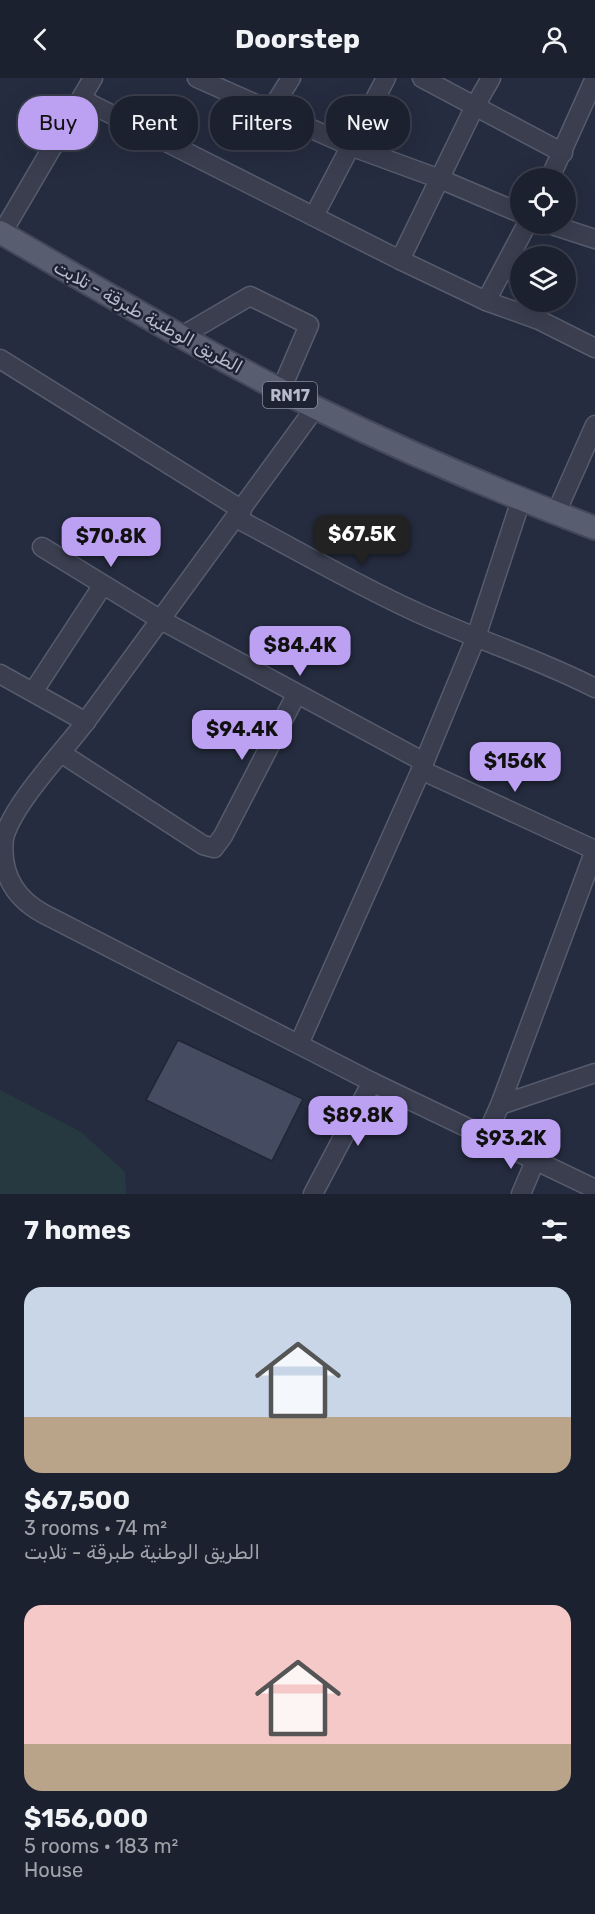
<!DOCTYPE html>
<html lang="en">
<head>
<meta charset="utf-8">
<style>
  :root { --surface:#1c212f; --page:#252937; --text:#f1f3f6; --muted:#a0a3aa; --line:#3a3e4b; --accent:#bca0f2 }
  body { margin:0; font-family:Rubik,"Noto Sans Arabic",sans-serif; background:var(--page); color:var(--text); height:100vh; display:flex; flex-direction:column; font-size:22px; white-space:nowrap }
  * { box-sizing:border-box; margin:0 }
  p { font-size:20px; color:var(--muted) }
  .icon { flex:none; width:33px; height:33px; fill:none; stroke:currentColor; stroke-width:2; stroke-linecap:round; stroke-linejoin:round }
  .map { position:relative; height:1116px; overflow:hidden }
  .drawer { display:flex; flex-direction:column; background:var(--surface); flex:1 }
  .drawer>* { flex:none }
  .hud { position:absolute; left:18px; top:18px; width:560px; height:54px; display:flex; gap:12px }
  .buttons { position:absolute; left:510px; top:90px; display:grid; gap:12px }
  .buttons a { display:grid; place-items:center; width:66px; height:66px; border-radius:50%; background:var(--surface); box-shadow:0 6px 24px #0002,0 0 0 2px var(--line); font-size:30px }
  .price { position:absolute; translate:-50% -51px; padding:0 14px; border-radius:12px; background:var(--accent); color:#111; font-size:20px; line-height:39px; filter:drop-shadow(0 2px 3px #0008) }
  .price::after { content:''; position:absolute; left:50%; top:36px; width:18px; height:14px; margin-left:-9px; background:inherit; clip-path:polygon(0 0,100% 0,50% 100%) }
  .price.active { background:#222; color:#fff }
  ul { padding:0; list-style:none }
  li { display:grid; align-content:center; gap:12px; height:318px; padding:0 24px }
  li span { display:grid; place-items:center; height:186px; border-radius:18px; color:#555 }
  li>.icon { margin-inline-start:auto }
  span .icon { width:108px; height:108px; fill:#fffc; stroke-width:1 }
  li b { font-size:26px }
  h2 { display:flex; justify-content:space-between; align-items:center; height:72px; padding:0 24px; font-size:26px }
  .chip { padding:0 21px; border-radius:24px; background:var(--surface); box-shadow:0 6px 24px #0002,0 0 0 2px var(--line); font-size:21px; line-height:54px }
  .chip.active { background:var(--accent); color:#111 }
  header { display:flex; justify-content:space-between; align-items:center; height:78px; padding:0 24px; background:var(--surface); font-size:27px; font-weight:700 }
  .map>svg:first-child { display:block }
  .green { fill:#273940 }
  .building { fill:#454b61; stroke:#202536; stroke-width:1.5 }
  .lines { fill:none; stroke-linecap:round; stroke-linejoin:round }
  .minor-casing { stroke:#575c6d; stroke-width:21 }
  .major-casing { stroke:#434758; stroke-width:26 }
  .minor { stroke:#3a3e4f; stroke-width:18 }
  .major { stroke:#585d6f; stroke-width:22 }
  .labels { text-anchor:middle; stroke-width:5; stroke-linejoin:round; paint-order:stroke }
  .shield { fill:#1e2334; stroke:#888d9d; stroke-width:1.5 }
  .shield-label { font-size:16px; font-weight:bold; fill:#b6baca }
  .street-label { font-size:18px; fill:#b6baca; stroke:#1e2334 }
</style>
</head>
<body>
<header><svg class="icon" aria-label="back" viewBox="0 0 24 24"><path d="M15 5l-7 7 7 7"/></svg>Doorstep<svg class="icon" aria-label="person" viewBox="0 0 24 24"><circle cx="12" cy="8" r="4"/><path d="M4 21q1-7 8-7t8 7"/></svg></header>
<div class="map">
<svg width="595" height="1116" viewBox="0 0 595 1116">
  <rect width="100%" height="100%" fill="#252c3f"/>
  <!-- green -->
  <path class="green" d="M0 1012 81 1054 125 1094 126 1116H0Z"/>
  <!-- building -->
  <path class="building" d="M178 962 303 1021 272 1083 146 1022Z"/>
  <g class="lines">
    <defs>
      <g id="minor">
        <path d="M197 0 350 68 440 101 520 135"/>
        <path d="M422 0 563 75"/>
        <path d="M83 22 400 182 486 223 539 242 595 270"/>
        <path d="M271 32 291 0"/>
        <path d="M550 100 595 0"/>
        <path d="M314 138 386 0"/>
        <path d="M549 146 595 161"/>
        <path d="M2 155 93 0"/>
        <path d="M400 182 475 28 491 0"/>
        <path d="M486 223 527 146"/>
        <path d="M180 259 250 218 309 247 281 312"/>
        <path d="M0 281 242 432"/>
        <path d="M315 330C240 434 164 538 87 642 65 672 13 725 4 760 0 795 14 820 44 836L372 1004 595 1111"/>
        <path d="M556 435 595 347"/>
        <path d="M236 440C295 471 353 505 414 533 474 561 537 580 595 610"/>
        <path d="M42 469 161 542 424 684"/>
        <path d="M0 596 86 644"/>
        <path d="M33 614 103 507"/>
        <path d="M61 675 203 767 214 770 223 758 296 617"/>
        <path d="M421 692 595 772 500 1027 485 1060"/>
        <path d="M299 966 421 692 476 559 521 422"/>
        <path d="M500 1027 595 995"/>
        <path d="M313 1116 372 1004"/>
        <path d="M521 1116 535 1083"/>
      </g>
      <path id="major" d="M0 154C104 214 207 276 314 329 406 374 500 414 595 450"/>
    </defs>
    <!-- minor casing -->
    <use href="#minor" class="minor-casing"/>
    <!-- major casing -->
    <use href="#major" class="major-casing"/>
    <!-- minor -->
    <use href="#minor" class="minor"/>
    <!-- major -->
    <use href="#major" class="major"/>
  </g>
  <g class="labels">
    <!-- shield labels -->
    <rect class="shield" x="263" y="304" width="54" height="26" rx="4.5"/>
    <g class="shield-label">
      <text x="290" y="323">RN17</text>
    </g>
    <!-- street labels -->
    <g class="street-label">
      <text transform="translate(148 239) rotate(29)" y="6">الطريق الوطنية طبرقة - تلابت</text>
    </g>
  </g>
</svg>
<div class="buttons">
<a><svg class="icon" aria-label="locate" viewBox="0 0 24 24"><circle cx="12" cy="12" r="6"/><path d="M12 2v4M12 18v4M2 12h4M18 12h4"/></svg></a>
<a><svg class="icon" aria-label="layers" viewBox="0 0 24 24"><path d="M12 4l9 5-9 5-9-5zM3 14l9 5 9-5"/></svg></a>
</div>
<b class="price active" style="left:362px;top:488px">$67.5K</b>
<b class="price" style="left:111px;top:490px">$70.8K</b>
<b class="price" style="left:300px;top:599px">$84.4K</b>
<b class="price" style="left:242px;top:683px">$94.4K</b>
<b class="price" style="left:515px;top:715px">$156K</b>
<b class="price" style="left:358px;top:1069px">$89.8K</b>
<b class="price" style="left:511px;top:1092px">$93.2K</b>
<div class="hud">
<a class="chip active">Buy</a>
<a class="chip">Rent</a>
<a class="chip">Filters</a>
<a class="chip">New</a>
</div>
</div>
<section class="drawer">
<h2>7 homes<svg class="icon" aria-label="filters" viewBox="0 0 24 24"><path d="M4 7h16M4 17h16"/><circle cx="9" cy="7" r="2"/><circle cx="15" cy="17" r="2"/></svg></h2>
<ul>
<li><span style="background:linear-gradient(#c9d6e8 70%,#b9a48a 0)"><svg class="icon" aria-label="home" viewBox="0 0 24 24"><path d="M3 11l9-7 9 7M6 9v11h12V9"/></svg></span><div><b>$67,500</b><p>3 rooms · 74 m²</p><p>الطريق الوطنية طبرقة - تلابت</p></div></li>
<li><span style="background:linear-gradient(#f6c9c9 75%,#b9a48a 0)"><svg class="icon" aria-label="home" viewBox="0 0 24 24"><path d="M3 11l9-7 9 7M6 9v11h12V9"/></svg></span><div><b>$156,000</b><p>5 rooms · 183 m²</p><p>House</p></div></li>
</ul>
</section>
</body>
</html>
